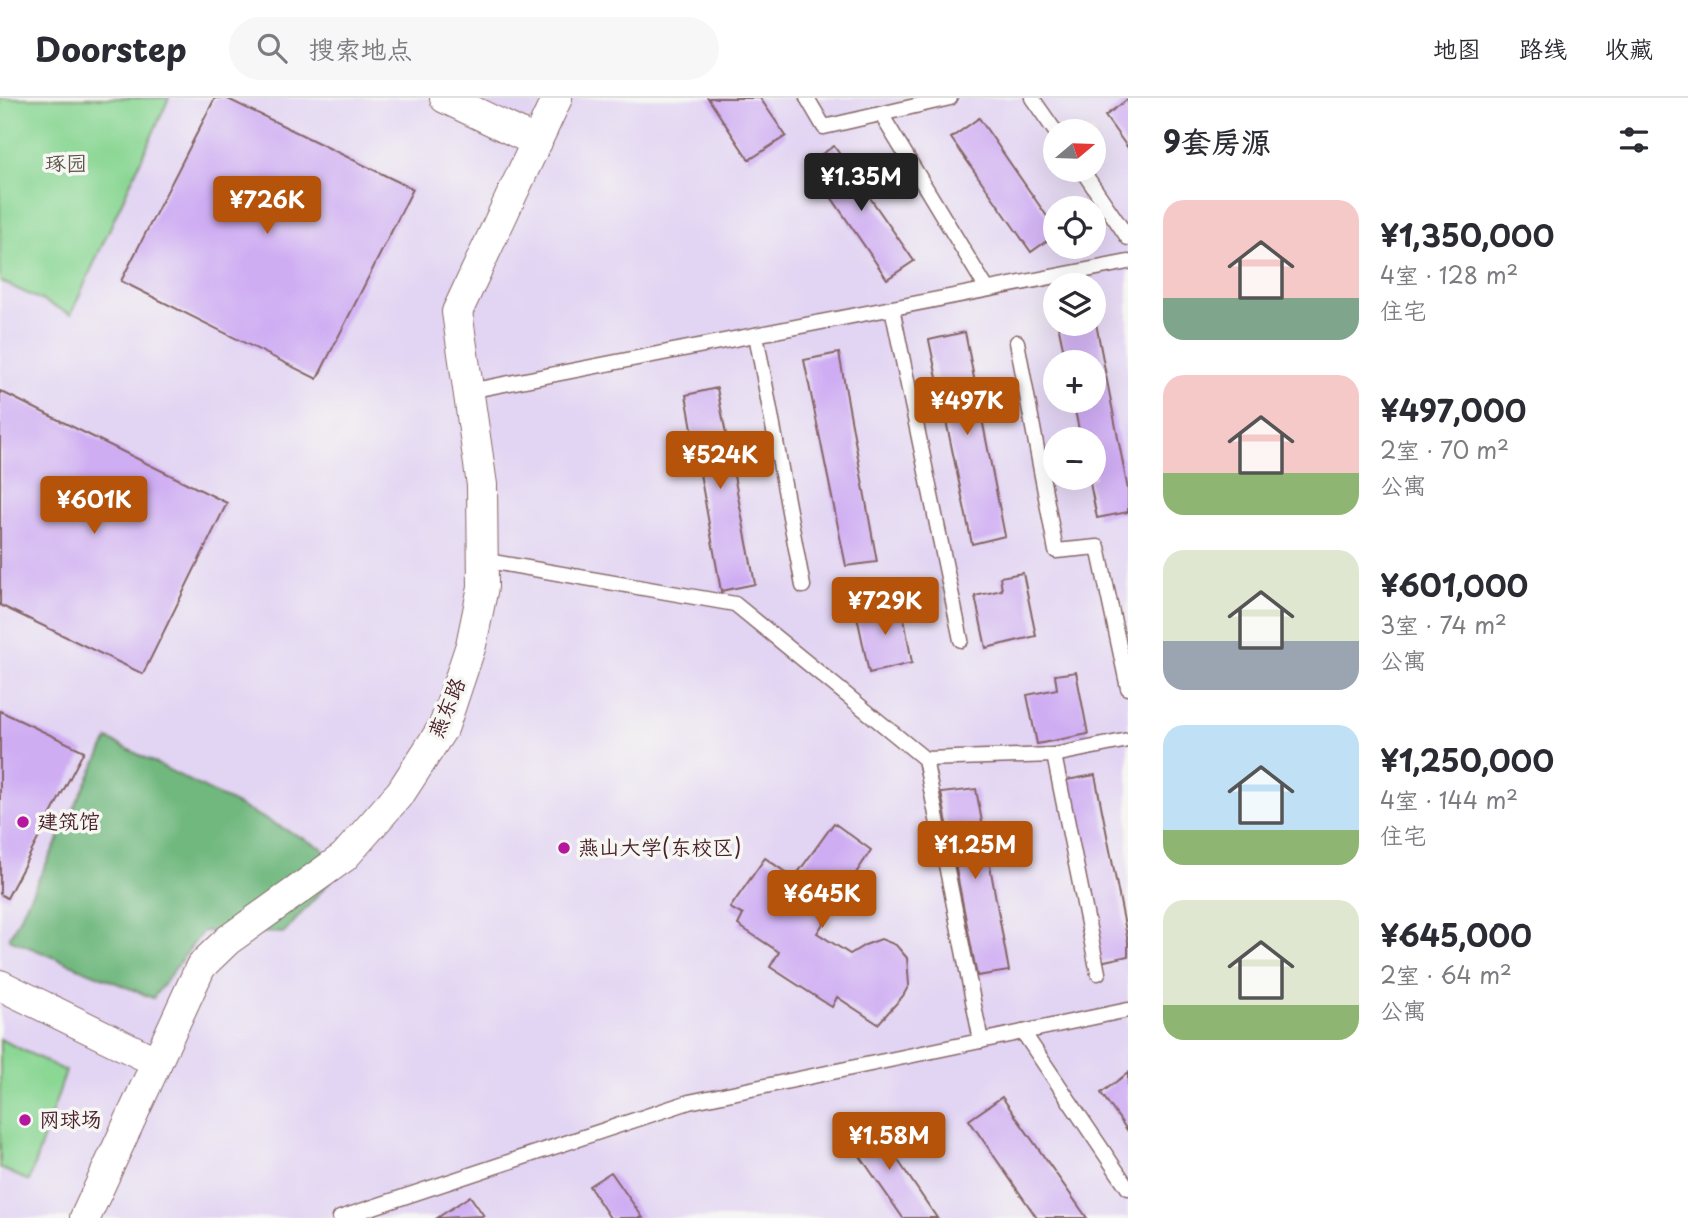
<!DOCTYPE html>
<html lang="zh">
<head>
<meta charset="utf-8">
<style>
  :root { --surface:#fff; --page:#f7f7f7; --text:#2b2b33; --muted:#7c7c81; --line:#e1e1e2; --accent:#b45309 }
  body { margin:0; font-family:"Playpen Sans","LXGW WenKai TC",sans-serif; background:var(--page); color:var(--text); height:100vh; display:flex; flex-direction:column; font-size:26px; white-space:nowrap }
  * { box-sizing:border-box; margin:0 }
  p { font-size:23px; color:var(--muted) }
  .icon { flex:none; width:38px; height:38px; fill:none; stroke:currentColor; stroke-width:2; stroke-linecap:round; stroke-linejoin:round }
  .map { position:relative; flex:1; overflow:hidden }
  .side { display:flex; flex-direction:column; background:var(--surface); width:560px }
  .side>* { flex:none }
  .needle { width:46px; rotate:71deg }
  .controls { position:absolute; left:1043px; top:21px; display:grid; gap:14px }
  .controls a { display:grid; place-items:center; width:63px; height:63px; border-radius:50%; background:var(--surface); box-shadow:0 7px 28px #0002; font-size:35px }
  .price { position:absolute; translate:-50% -60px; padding:0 16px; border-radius:7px; background:var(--accent); color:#fff; font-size:23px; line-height:46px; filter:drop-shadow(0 2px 4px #0008) }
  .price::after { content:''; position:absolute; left:50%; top:42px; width:21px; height:16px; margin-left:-10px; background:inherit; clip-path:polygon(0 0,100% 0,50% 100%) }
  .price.on { background:#222; color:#fff }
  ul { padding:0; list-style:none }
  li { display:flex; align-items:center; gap:21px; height:175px; padding:0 35px }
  li span { display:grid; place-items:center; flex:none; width:196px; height:140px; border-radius:21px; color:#555 }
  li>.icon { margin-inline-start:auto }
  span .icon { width:84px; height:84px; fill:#fffc; stroke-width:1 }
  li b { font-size:30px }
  h2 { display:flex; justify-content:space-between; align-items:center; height:84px; padding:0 35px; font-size:30px }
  header { display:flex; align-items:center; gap:42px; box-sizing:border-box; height:98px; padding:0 35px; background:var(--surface); border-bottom:2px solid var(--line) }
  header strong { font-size:33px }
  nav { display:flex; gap:38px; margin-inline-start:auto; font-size:24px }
  .search { width:490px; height:63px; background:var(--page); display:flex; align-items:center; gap:18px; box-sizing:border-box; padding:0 24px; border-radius:38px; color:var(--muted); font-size:26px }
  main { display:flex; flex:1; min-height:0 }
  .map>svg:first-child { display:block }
  .built { fill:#e2d4f3; fill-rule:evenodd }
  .green { fill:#8bd794; stroke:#6a7b60; stroke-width:2 }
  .forest { fill:#70b87e; stroke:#5d6c54; stroke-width:2 }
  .building { fill:#cfadf3 }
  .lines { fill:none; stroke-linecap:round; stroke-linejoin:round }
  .service-casing { stroke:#866566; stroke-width:17 }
  .minor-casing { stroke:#866566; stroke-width:32 }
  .service { stroke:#fff; stroke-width:14 }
  .minor { stroke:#fff; stroke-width:30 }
  .poi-dot { fill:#b5179e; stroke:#f6f6f2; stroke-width:2.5 }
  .labels { text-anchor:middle; stroke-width:7; stroke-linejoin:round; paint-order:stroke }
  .park-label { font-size:21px; fill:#5e564a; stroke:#f6f6f2 }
  .street-label { font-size:21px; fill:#4a1f2b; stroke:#f6f6f2 }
  .poi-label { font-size:21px; fill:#4a1f2b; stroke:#f6f6f2; text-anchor:start }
</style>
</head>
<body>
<header>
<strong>Doorstep</strong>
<div class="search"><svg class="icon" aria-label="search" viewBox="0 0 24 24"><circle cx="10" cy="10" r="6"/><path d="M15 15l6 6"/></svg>搜索地点</div>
<nav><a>地图</a><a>路线</a><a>收藏</a></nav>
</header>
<main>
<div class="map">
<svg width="1128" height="1120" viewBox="0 0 1128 1120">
  <rect width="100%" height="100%" fill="#f6f6f2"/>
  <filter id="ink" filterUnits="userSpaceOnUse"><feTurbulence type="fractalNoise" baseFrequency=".0143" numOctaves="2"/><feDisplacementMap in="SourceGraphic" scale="14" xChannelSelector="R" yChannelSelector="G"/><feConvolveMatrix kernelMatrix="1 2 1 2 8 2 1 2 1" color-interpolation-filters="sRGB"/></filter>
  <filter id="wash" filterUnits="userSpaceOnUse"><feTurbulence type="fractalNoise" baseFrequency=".00686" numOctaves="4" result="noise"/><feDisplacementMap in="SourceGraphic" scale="28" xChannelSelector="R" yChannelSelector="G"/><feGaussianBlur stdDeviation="1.57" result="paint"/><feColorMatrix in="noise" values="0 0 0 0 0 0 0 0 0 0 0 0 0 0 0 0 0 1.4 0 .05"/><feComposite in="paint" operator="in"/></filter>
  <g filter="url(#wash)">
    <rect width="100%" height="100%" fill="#f4e8d5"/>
    <!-- built -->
    <path class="built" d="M0 0H1128V1120H0ZM1055 33H1094V72H1055ZM1055 110H1094V149H1055ZM1055 187H1094V226H1055ZM1055 264H1094V303H1055ZM1055 341H1094V380H1055Z"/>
    <!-- green -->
    <g class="green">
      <path d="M0 0H169L71 216 0 183Z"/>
      <path d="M0 941 66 973 29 1083 0 1070Z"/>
    </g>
    <!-- forest -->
    <path class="forest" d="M108 641 322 750 334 779 284 835 203 833 153 900 9 841Z"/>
    <g id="blocks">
      <!-- building -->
      <g class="building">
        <path d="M215 0H226L413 91 317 281 121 183Z"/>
        <path d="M708 0H760L786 38 749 62Z"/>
        <path d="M1128 1V50L1105 18Z"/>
        <path d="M979 20 1055 130V137L1031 154 951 40Z"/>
        <path d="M834 48 914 163 887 181 808 65Z"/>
        <path d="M1094 215 1128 392V414L1097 420 1089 380H1094V341H1081L1073 303H1094V264H1066L1058 226H1094Z"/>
        <path d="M965 234 1005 438 972 446 929 242Z"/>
        <path d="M839 255 877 464 846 468 804 262Z"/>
        <path d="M717 290 755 486 721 493 686 297Z"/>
        <path d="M0 293 227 405 143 576 0 507Z"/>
        <path d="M1023 475 1036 538 986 550 975 498 1002 492 1000 479Z"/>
        <path d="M900 498 912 565 869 575 857 518 883 514 882 502Z"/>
        <path d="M1076 574 1088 636 1037 646 1027 597 1057 591 1055 577Z"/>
        <path d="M0 613 84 653 7 800 0 796Z"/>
        <path d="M1095 677 1128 843V858L1100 864 1061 683Z"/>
        <path d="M976 691 1009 873 977 878 941 695Z"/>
        <path d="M834 725 871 752 817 835 850 856 865 847 881 841 896 847 907 860 909 887 903 898 878 926 837 899 832 909 770 869 779 854 738 827 743 817 730 810 765 760 794 780Z"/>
        <path d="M1128 975V1033L1101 995Z"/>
        <path d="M1002 999 1087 1120H1037L969 1022Z"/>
        <path d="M870 1021 937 1120H903L846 1038Z"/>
        <path d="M611 1074 643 1120H610L589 1088Z"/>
        <path d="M470 1098 484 1118 437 1120Z"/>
      </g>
    </g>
  </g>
  <g filter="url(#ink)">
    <use href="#blocks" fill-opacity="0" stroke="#866566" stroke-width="2"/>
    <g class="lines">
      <defs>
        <g id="service">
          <path d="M807 0 824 29 950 0"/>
          <path d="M1032 0 1055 33"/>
          <path d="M881 16 987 191"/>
          <path d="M1082 72 1128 140"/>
          <path d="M892 210 961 542"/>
          <path d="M756 237 803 488"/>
          <path d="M1017 244 1056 453 1098 449 1128 590"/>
          <path d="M469 293 1128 164"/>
          <path d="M482 462 735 506 925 661 981 943"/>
          <path d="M1054 657 1128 642"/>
          <path d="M925 661 1054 657 1098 875"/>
          <path d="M1023 934 1128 1090"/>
          <path d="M340 1120 689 1004 1128 912"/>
        </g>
        <g id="minor">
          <path d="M445 0 537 44"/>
          <path d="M0 887 157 964"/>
          <path d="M85 1120 201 868 228 842 344 759 401 694 444 628 471 547 483 489 482 387 457 214 557 0"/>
        </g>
      </defs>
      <!-- service casing -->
      <use href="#service" class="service-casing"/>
      <!-- minor casing -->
      <use href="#minor" class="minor-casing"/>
      <!-- service -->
      <use href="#service" class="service"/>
      <!-- minor -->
      <use href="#minor" class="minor"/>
    </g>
  </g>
  <!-- markers -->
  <g class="poi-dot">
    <circle cx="23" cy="724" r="7"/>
    <circle cx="564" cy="750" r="7"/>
    <circle cx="25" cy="1022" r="7"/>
  </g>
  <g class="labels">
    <!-- park labels -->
    <g class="park-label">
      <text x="66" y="73">琢园</text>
    </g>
    <!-- street labels -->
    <g class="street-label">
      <text transform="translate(447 610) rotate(-67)" y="7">燕东路</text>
    </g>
    <!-- poi labels -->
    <g class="poi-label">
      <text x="37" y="731">建筑馆</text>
      <text x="578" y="757">燕山大学(东校区)</text>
      <text x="39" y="1029">网球场</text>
    </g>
  </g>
</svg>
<div class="controls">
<a><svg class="needle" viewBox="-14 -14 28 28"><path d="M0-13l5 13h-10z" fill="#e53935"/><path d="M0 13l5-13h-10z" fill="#7c7c81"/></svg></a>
<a><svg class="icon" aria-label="locate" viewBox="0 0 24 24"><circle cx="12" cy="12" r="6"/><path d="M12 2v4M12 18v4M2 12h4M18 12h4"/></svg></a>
<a><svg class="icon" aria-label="layers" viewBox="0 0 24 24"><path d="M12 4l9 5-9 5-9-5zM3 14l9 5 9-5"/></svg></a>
<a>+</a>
<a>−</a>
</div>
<b class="price on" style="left:861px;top:115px">¥1.35M</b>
<b class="price" style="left:267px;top:138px">¥726K</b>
<b class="price" style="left:967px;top:339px">¥497K</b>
<b class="price" style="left:720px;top:393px">¥524K</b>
<b class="price" style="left:94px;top:438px">¥601K</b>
<b class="price" style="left:885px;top:539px">¥729K</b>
<b class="price" style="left:975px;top:783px">¥1.25M</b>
<b class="price" style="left:822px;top:832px">¥645K</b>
<b class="price" style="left:889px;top:1074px">¥1.58M</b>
</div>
<section class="side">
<h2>9套房源<svg class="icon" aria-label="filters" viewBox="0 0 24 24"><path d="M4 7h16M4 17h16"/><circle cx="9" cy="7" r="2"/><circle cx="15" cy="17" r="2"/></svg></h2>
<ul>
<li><span style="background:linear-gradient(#f6c9c9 70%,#7fa58c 0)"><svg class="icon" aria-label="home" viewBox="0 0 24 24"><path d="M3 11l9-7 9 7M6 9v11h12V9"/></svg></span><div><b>¥1,350,000</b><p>4室 · 128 m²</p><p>住宅</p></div></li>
<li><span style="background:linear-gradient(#f6c9c9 70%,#8fb573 0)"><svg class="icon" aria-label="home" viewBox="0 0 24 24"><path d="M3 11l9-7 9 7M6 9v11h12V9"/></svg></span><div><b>¥497,000</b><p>2室 · 70 m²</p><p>公寓</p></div></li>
<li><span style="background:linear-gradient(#dfe7d0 65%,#9aa5b1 0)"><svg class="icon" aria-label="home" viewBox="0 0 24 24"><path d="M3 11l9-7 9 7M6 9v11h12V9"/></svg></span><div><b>¥601,000</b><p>3室 · 74 m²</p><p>公寓</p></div></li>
<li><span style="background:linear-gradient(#bfe0f5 75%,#8fb573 0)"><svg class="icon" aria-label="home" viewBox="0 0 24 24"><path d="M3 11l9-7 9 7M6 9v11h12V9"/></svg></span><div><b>¥1,250,000</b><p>4室 · 144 m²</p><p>住宅</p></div></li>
<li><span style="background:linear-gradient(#dfe7d0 75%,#8fb573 0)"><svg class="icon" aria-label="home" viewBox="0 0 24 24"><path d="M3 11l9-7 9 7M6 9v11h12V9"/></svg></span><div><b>¥645,000</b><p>2室 · 64 m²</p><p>公寓</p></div></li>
</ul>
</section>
</main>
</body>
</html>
